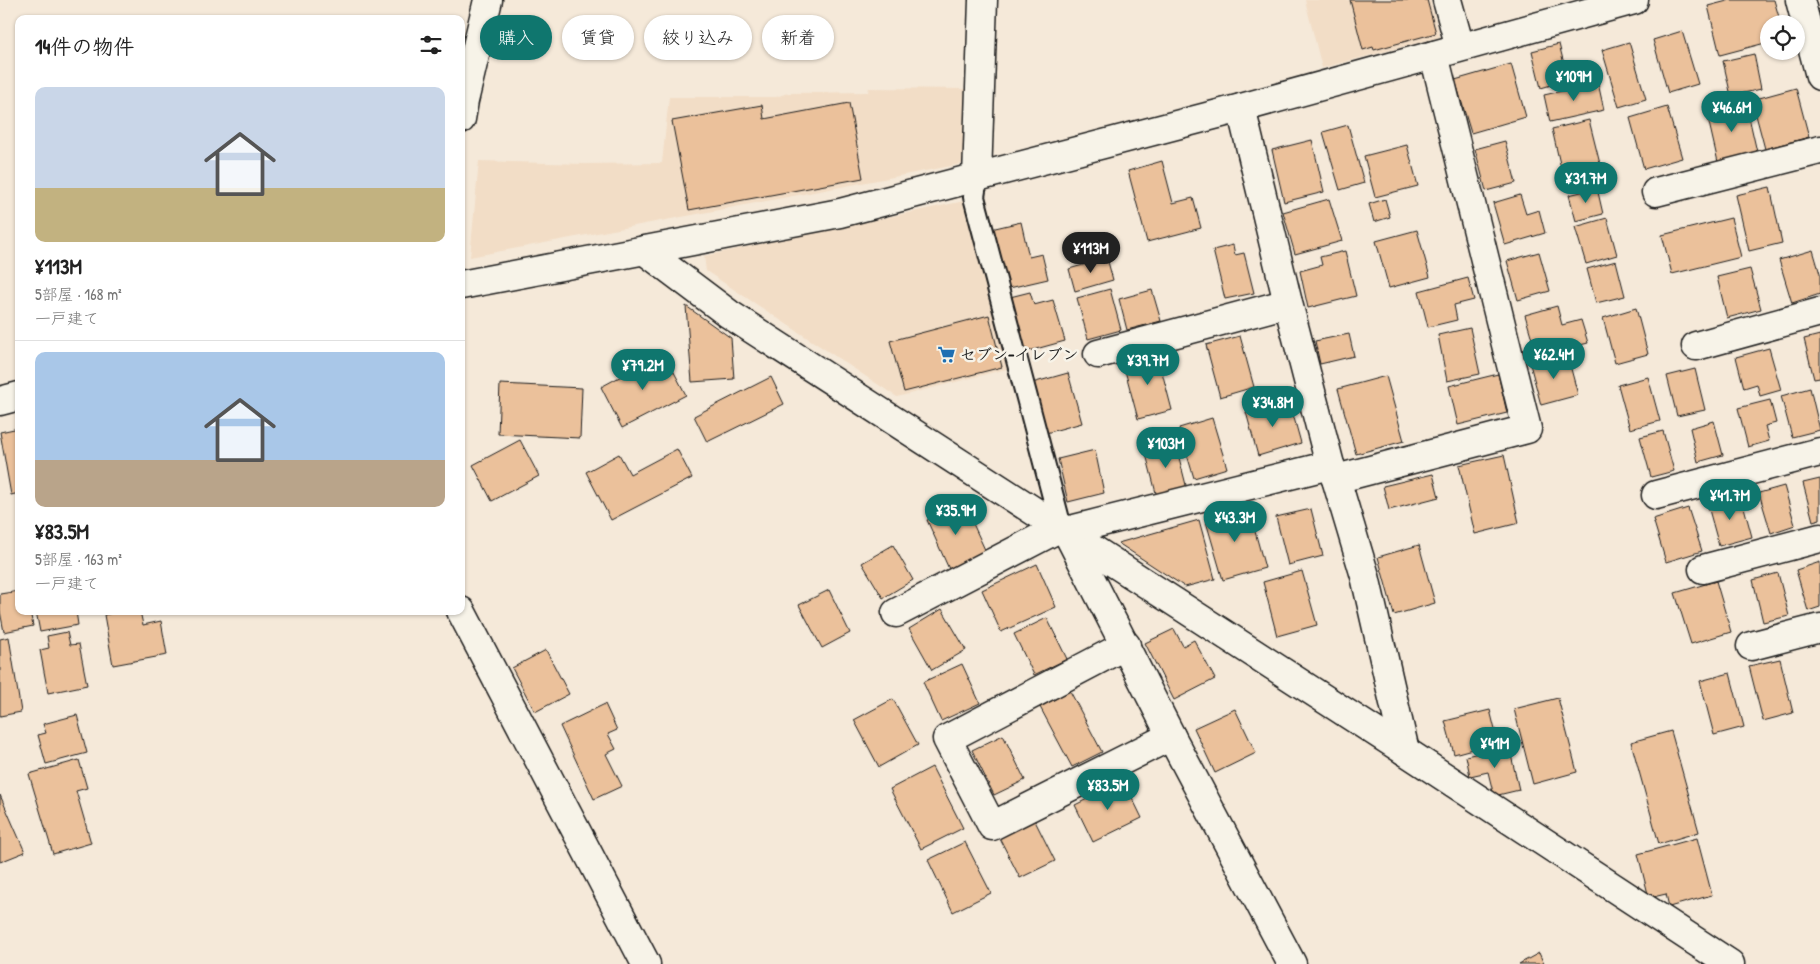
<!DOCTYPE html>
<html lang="ja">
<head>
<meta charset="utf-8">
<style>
  :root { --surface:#fff; --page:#f6f6f6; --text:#222; --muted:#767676; --line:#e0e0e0; --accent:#0f766e }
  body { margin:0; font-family:"Patrick Hand","Klee One",sans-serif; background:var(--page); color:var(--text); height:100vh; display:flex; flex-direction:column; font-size:19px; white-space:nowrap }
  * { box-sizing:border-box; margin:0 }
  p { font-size:16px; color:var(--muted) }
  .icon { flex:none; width:28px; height:28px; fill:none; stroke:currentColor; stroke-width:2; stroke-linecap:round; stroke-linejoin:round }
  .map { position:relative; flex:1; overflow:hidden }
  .side { position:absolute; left:15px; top:15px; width:450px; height:600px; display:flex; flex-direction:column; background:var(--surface); border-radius:10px; box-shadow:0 1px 4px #0004 }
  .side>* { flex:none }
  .hud { position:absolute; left:480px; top:15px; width:475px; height:45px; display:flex; gap:10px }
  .buttons { position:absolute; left:1760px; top:15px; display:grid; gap:10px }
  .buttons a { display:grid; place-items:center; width:45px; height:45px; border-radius:50%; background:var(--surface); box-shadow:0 1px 4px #0004; font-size:25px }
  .price { position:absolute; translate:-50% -42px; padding:0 11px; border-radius:18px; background:var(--accent); color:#fff; font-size:16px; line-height:32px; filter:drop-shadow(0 1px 2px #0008) }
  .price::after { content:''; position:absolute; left:50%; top:30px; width:15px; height:11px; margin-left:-8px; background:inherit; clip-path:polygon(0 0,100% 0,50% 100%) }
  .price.on { background:#222; color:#fff }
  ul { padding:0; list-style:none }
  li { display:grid; align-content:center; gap:10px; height:265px; padding:0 20px }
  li+li { border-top:1px solid var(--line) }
  li span { display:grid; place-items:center; height:155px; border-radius:10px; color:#555 }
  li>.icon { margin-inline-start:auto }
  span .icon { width:90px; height:90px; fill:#fffc; stroke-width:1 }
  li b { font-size:21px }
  h2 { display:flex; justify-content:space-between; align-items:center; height:60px; padding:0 20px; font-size:21px }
  .tag { padding:0 18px; border-radius:22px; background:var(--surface); box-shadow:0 1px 4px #0004; font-size:18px; line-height:45px }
  .tag.on { background:var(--accent); color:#fff }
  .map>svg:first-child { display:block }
  .built { fill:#f2ddc6 }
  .building { fill:#ebc19b; stroke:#1c1c1c }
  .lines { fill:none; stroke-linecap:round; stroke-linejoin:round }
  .lane-casing { stroke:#1c1c1c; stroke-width:24 }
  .street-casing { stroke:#1c1c1c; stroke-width:31 }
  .secondary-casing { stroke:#1c1c1c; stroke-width:31 }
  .lane { stroke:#f7f3e8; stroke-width:20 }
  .street { stroke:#f7f3e8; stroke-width:28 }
  .secondary { stroke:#f7f3e8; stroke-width:28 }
  .labels { text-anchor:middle; stroke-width:5; stroke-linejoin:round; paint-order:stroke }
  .poi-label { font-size:16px; font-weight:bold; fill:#1c1c1c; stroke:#f7f3e8; text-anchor:start }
</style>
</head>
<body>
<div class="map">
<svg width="1820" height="964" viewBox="0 0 1820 964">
  <rect width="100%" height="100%" fill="#f5e9d9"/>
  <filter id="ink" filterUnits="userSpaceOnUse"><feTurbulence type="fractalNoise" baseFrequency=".02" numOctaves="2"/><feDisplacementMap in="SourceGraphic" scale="10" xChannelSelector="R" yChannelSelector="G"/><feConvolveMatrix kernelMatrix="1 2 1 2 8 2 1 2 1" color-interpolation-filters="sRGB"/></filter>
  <g filter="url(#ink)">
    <!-- built -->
    <g class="built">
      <path d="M1305 0H1430L1440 37 1322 68Z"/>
      <path d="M869 88 968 89 967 163 470 257 479 161 585 164 662 163 669 97H776L788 93 868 92Z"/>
      <path d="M969 200 1014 367 897 397 706 271 704 256Z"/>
    </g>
    <!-- building -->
    <g class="building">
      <path d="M1350 0H1427L1436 33 1374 50 1373 47 1363 50Z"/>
      <path d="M1731 0H1774L1781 24H1769V42L1720 55 1708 6Z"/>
      <path d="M1682 31 1698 84 1668 93 1653 40Z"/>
      <path d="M1629 42 1646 99 1619 107 1602 50Z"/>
      <path d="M1559 44 1568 80 1541 88 1532 51Z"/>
      <path d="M1754 54 1761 89 1731 96 1723 61Z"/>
      <path d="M1511 64 1526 117 1471 133 1455 80Z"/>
      <path d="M1598 83 1604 110 1550 122 1544 95Z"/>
      <path d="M1796 88 1809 137 1765 149 1752 100Z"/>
      <path d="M849 103 863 178 689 210 672 121 762 105 764 119Z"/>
      <path d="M1746 104 1757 152 1718 162 1707 114Z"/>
      <path d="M1667 107 1682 158 1644 169 1630 118Z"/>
      <path d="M1589 120 1601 168 1563 177 1552 129Z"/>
      <path d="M1348 125 1364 183 1340 190 1323 132Z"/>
      <path d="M1312 140 1324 192 1284 202 1272 150Z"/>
      <path d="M1505 141 1516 183 1486 191 1475 149Z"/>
      <path d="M1407 145 1418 186 1375 197 1364 156Z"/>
      <path d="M1162 161 1173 203 1193 198 1201 228 1147 242 1128 171Z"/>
      <path d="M1770 187 1782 243 1749 251 1736 195Z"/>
      <path d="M1597 188 1603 214 1576 221 1569 195Z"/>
      <path d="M1520 195 1526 214 1539 210 1545 233 1505 245 1493 203Z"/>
      <path d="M1329 199 1342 241 1295 254 1283 212Z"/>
      <path d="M1385 199 1390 217 1374 222 1369 204Z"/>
      <path d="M1607 218 1617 255 1586 264 1575 227Z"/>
      <path d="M1731 218 1741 257 1672 274 1662 235Z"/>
      <path d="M1021 222 1029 257 1042 254 1048 279 1005 289 991 229Z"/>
      <path d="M1417 230 1430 277 1389 288 1376 241Z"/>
      <path d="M1233 245 1235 255 1244 253 1254 293 1225 299 1213 250Z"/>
      <path d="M1813 250 1820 274V294L1792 303 1779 260Z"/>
      <path d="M1345 251 1356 296 1308 308 1300 271 1322 265 1320 257Z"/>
      <path d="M1539 252 1550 291 1518 300 1507 261Z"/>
      <path d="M1107 258 1113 280 1075 291 1069 269Z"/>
      <path d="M1616 261 1625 296 1596 303 1587 269Z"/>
      <path d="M1750 269 1761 309 1727 318 1717 277Z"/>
      <path d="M1468 278 1474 300 1454 305 1457 320 1428 327 1419 291Z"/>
      <path d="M1110 289 1121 330 1088 339 1077 298Z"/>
      <path d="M1152 290 1161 321 1127 330 1119 299Z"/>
      <path d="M1030 292 1034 305 1053 300 1065 341 1025 352 1010 297Z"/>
      <path d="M686 306 731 338 734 379 692 382Z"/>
      <path d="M1557 306 1562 325 1581 320 1588 343 1537 356 1525 315Z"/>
      <path d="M1636 308 1648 354 1615 363 1603 318Z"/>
      <path d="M989 315 1002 367 904 392 890 341Z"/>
      <path d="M1470 328 1480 374 1447 381 1438 335Z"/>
      <path d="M1349 334 1354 356 1320 364 1315 341Z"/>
      <path d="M1820 335V378L1814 379 1804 339Z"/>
      <path d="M1240 336 1254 387 1220 397 1206 345Z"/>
      <path d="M1769 348 1781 390 1760 396 1757 384 1744 388 1736 357Z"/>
      <path d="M664 353 686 395 622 428 601 387Z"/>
      <path d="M1157 353 1172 410 1138 419 1123 363Z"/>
      <path d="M1567 354 1578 395 1541 405 1530 364Z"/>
      <path d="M1695 369 1705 410 1677 416 1667 376Z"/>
      <path d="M1068 373 1082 423 1046 433 1032 383Z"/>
      <path d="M1498 374 1507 413 1458 425 1449 386Z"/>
      <path d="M1386 376 1404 441 1356 454 1338 389Z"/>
      <path d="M771 377 784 404 707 442 694 416Z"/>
      <path d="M1648 377 1660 421 1630 429 1618 385Z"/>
      <path d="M500 384 582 388 580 438 498 434Z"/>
      <path d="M1810 388 1820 430 1792 437 1781 396Z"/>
      <path d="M1289 400 1301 443 1258 456 1246 412Z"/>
      <path d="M1770 400 1776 423 1765 426 1769 441 1748 447 1738 408Z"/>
      <path d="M1212 418 1227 468 1194 478 1179 428Z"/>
      <path d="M1714 421 1723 455 1698 462 1690 428Z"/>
      <path d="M19 428V493L11 495 0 432Z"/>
      <path d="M1663 431 1674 471 1651 477 1640 437Z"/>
      <path d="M520 440 539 476 492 501 473 465Z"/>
      <path d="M1175 442 1187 489 1157 497 1145 450Z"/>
      <path d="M677 449 692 478 611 520 586 472 619 454 630 474Z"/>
      <path d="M1095 450 1104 493 1068 502 1058 459Z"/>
      <path d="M1504 455 1519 523 1475 534 1459 465Z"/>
      <path d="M1433 474 1439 497 1389 510 1383 486Z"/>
      <path d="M1820 479V519L1813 521 1803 483Z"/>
      <path d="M1784 486 1795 525 1771 533 1759 493Z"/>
      <path d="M1741 496 1752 537 1719 546 1708 506Z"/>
      <path d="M964 504 986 552 949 569 927 520Z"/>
      <path d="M1248 506 1265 568 1223 580 1205 518Z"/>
      <path d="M1688 508 1702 551 1666 562 1653 519Z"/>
      <path d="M1311 509 1323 556 1288 565 1276 517Z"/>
      <path d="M1199 520 1215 579 1185 587 1118 543Z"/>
      <path d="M893 545 913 580 883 598 862 563Z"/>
      <path d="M1419 545 1435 603 1394 615 1378 557Z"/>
      <path d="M1820 562V607L1808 611 1796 570Z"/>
      <path d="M1037 564 1056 607 1001 632 982 590Z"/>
      <path d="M1302 571 1317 625 1277 636 1263 582Z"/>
      <path d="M1778 573 1789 616 1763 622 1753 580Z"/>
      <path d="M1716 581 1731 632 1691 644 1675 593Z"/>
      <path d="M829 590 850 633 822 648 799 605Z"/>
      <path d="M19 591V611H30L33 626 4 632 0 611V594Z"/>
      <path d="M942 609 966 650 932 670 909 629Z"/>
      <path d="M36 611H76L78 625 40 632Z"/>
      <path d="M122 611H140L143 625 161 621 167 655 113 665 104 615Z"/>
      <path d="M1047 618 1067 659 1034 675 1014 634Z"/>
      <path d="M1174 629 1183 646 1194 640 1215 679 1174 700 1145 643Z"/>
      <path d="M67 632 70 645 79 644 87 685 48 693 40 650 49 648 47 636Z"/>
      <path d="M9 637 21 712 0 716V639Z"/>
      <path d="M546 650 569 694 535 712 512 668Z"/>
      <path d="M1780 659 1793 713 1763 721 1749 666Z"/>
      <path d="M962 664 980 703 941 721 923 682Z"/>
      <path d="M1730 673 1744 727 1714 735 1700 681Z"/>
      <path d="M1070 691 1102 752 1072 767 1040 707Z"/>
      <path d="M1558 698 1577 772 1533 784 1514 709Z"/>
      <path d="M893 699 918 745 879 767 854 720Z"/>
      <path d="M605 704 617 730 608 734 616 749 606 754 622 786 594 799 560 726Z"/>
      <path d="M1235 709 1256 753 1215 773 1194 728Z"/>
      <path d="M1490 710 1498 742 1454 754 1445 721Z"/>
      <path d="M77 715 87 753 46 764 38 735 46 733 43 724Z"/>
      <path d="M1671 731 1699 832 1659 844 1631 742Z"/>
      <path d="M1003 735 1025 780 994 795 972 750Z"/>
      <path d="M1509 746 1519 790 1494 796 1488 772 1470 776 1466 756Z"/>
      <path d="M79 760 87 788 76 791 91 843 53 854 29 774Z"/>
      <path d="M932 767 963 828 921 849 890 789Z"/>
      <path d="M1124 781 1142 818 1093 842 1075 805Z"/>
      <path d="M0 795 25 852 0 862Z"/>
      <path d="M1034 819 1055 861 1020 878 999 837Z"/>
      <path d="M1697 838 1712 895 1669 907 1666 894 1649 898 1638 854Z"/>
      <path d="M965 842 991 893 953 912 928 860Z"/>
      <path d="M1539 953 1544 964H1519Z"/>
    </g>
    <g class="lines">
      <defs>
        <path id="lane" d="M977 177 974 197 1061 527"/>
        <g id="street">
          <path d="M1447 0 1460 47"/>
          <path d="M1800 0 1820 76"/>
          <path d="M977 177 983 0"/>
          <path d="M1656 192 1820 150"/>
          <path d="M644 250 729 314 1405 751 1730 964"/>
          <path d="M1696 346 1820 312"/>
          <path d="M1098 354 1288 303"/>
          <path d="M1330 465 1336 479 1365 576 1405 751"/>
          <path d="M1336 479 1527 429 1434 55"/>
          <path d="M1656 495 1820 452"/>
          <path d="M1066 531 1330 465 1288 303 1241 108"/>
          <path d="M1067 532 1171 736 1292 964"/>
          <path d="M1703 569 1820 538"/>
          <path d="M461 611 646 964"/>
          <path d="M896 613 1061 527"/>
          <path d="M1126 645 947 739 992 826 1171 736"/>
          <path d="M1751 646 1820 628"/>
        </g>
        <g id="secondary">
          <path d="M461 119 464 101 488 0"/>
          <path d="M461 285 840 213 1241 108 1634 0"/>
          <path d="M0 401 19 396"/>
        </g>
      </defs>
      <!-- lane casing -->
      <use href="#lane" class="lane-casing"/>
      <!-- street casing -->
      <use href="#street" class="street-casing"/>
      <!-- secondary casing -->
      <use href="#secondary" class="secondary-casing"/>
      <!-- lane -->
      <use href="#lane" class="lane"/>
      <!-- street -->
      <use href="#street" class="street"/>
      <!-- secondary -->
      <use href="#secondary" class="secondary"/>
    </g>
  </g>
  <!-- icons -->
  <defs>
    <symbol id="supermarket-bare" viewBox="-9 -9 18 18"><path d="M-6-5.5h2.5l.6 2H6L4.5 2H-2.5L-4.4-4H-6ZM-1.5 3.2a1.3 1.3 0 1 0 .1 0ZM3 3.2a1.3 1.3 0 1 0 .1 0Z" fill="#1f6fb2" stroke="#f7f3e8" stroke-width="2.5" paint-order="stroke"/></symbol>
  </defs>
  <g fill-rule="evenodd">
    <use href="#supermarket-bare" x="934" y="342" width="25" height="25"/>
  </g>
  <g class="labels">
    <!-- poi labels -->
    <g class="poi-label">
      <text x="960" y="360">セブン-イレブン</text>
    </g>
  </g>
</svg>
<div class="buttons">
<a><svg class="icon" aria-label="locate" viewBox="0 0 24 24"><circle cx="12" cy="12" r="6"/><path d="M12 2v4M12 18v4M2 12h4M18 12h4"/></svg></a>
</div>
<b class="price" style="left:1574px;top:102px">¥109M</b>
<b class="price" style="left:1732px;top:133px">¥46.6M</b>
<b class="price" style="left:1586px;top:204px">¥31.7M</b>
<b class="price on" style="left:1091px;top:274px">¥113M</b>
<b class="price" style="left:1554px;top:380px">¥62.4M</b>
<b class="price" style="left:1148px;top:386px">¥39.7M</b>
<b class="price" style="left:643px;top:391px">¥79.2M</b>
<b class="price" style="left:1273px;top:428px">¥34.8M</b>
<b class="price" style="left:1166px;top:469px">¥103M</b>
<b class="price" style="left:1730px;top:521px">¥41.7M</b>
<b class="price" style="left:956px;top:536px">¥35.9M</b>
<b class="price" style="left:1235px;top:543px">¥43.3M</b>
<b class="price" style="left:1495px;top:769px">¥41M</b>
<b class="price" style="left:1108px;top:811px">¥83.5M</b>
<div class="hud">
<a class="tag on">購入</a>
<a class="tag">賃貸</a>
<a class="tag">絞り込み</a>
<a class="tag">新着</a>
</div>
<section class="side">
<h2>14件の物件<svg class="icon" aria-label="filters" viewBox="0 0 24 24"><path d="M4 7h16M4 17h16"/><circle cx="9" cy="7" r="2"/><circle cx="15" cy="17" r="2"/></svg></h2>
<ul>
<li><span style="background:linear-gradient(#c9d6e8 65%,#c2b280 0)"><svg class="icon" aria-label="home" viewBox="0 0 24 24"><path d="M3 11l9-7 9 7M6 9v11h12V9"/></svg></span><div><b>¥113M</b><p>5部屋 · 168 m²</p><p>一戸建て</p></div></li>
<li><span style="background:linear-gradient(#a9c7e8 70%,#b9a48a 0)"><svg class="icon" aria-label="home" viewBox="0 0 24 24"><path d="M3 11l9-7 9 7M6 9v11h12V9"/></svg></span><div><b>¥83.5M</b><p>5部屋 · 163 m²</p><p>一戸建て</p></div></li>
</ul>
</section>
</div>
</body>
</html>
